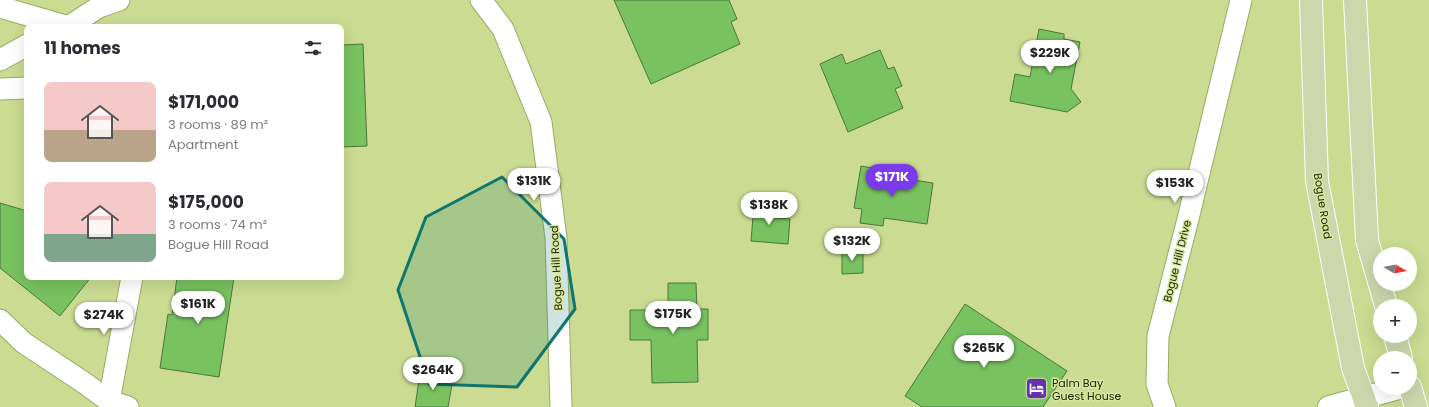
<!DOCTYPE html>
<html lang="en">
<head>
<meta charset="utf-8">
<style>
  :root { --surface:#fff; --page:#f2f2f3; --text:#2b2b33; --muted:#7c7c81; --accent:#7c3aed }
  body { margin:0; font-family:Poppins,sans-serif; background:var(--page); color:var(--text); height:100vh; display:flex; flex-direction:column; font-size:15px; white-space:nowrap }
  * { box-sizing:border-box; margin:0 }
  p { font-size:13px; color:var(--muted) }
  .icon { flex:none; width:22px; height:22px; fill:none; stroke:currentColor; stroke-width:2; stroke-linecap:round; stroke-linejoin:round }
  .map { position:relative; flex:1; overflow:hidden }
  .sheet { position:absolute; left:24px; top:24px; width:320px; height:256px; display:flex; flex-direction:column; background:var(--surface); border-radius:8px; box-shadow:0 4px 16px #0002 }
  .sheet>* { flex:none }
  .needle { width:26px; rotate:99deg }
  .buttons { position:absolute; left:1373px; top:247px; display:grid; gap:8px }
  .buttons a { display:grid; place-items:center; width:44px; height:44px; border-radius:50%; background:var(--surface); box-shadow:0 4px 16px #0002; font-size:20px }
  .price { position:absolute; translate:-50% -34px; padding:0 9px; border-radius:14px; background:#fff; color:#222; font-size:13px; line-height:26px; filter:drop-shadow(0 1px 2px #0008) }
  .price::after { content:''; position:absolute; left:50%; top:24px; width:12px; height:9px; margin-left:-6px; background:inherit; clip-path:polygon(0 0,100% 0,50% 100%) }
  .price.active { background:var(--accent); color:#fff }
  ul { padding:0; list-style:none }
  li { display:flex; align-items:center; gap:12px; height:100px; padding:0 20px }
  li span { display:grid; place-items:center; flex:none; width:112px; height:80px; border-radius:8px; color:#555 }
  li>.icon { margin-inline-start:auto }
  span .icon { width:48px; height:48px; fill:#fffc; stroke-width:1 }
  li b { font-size:17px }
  h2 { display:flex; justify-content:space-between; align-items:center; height:48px; padding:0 20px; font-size:17px }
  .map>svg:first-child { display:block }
  .building { fill:#78c260; stroke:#4c763e }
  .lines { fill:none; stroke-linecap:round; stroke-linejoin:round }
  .minor-casing { stroke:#9aa962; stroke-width:23 }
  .tertiary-casing { stroke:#9aa962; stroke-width:24 }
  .primary-casing { stroke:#fff; stroke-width:24 }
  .minor { stroke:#fff; stroke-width:21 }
  .tertiary { stroke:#fff; stroke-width:22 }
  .primary { stroke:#cdd7ac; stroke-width:22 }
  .marked { fill:#0f766e; fill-opacity:0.2; stroke:#0f766e; stroke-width:3; stroke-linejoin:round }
  .labels { text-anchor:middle; stroke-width:3; stroke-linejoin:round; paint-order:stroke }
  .street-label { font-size:11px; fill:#1b2003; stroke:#d8e89f }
  .poi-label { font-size:11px; fill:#1b2003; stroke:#d8e89f; text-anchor:start }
</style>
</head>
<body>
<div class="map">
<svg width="1429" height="407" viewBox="0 0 1429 407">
  <rect width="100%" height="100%" fill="#cbdb92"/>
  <!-- building -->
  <g class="building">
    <path d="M614 0H729L737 19 731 22 740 44 651 84Z"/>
    <path d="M1039 29 1064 34V39L1080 42 1071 89 1081 102 1067 112 1010 101 1015 74 1030 77Z"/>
    <path d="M363 44 367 146 341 147V45Z"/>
    <path d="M880 50 888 69 894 67 902 86 895 89 903 108 848 132 820 64 842 54 846 64Z"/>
    <path d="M861 166 895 172 894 177 933 183 927 224 884 218 883 226 860 223 862 209 854 208Z"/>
    <path d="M0 203 27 211V277H91L60 316 0 268Z"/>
    <path d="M754 205 776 207 775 218 790 219 788 244 751 241Z"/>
    <path d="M863 249V273L842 274V250Z"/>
    <path d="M177 277H234L219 377 160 368 168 314 172 315Z"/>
    <path d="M668 283H696L697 309H708V340H697L698 382 652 383 651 340H630V310H668Z"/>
    <path d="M965 304 1067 371 1043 407H922L905 396Z"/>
    <path d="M420 373 453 379 448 407H415Z"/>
  </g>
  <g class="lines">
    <defs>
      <g id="minor">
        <path d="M481 0 503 29 541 122 556 238 561 407"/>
        <path d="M0 7 69 27"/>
        <path d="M68 27 99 7 119 0"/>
        <path d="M0 60 27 45"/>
        <path d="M0 89 27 88"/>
        <path d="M0 320 24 343 83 382 109 401 128 407"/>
        <path d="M109 401 132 277"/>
        <path d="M1165 407 1157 384 1158 336 1188 219 1241 0"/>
      </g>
      <path id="tertiary" d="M1329 407 1399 388"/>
      <g id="primary">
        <path d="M1311 0 1317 181 1353 368 1367 407"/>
        <path d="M1355 0 1367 240 1386 306"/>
        <path d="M1395 336 1401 358"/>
        <path d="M1410 387 1416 407"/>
      </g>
    </defs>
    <!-- minor casing -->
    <use href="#minor" class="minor-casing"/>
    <!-- tertiary casing -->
    <use href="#tertiary" class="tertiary-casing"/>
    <!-- primary casing -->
    <use href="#primary" class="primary-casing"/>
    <!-- minor -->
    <use href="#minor" class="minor"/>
    <!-- tertiary -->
    <use href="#tertiary" class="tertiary"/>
    <!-- primary -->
    <use href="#primary" class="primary"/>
  </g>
  <!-- marked area -->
  <path class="marked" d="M502 177 564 239 575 309 517 387 429 384 398 290 426 217Z"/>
  <!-- icons -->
  <defs>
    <symbol id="hotel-square" viewBox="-11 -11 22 22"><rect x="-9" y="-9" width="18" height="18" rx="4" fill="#6632aa" stroke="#d8e89f"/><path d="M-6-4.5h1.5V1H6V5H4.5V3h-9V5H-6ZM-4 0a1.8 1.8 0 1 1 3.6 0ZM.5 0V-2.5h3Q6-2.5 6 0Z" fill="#fff"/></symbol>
  </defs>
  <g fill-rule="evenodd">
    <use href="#hotel-square" x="1024" y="376" width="25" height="25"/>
  </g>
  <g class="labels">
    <!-- street labels -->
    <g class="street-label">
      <text transform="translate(1323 206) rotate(81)" y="4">Bogue Road</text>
      <text transform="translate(1177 261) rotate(-76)" y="4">Bogue Hill Drive</text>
      <text transform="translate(556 268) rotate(-93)" y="4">Bogue Hill Road</text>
    </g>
    <!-- poi labels -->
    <g class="poi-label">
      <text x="1052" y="387">Palm Bay<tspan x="1052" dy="13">Guest House</tspan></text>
    </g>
  </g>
</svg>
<div class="buttons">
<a><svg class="needle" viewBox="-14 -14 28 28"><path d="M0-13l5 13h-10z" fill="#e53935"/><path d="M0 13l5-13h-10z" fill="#7c7c81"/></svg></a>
<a>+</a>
<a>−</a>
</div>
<b class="price" style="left:1050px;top:74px">$229K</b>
<b class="price active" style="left:892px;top:198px">$171K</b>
<b class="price" style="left:534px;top:202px">$131K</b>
<b class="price" style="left:1175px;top:204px">$153K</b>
<b class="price" style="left:769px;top:226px">$138K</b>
<b class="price" style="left:852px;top:262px">$132K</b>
<b class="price" style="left:198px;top:325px">$161K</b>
<b class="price" style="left:673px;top:335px">$175K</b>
<b class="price" style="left:104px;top:336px">$274K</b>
<b class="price" style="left:984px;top:369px">$265K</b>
<b class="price" style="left:433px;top:391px">$264K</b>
<section class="sheet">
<h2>11 homes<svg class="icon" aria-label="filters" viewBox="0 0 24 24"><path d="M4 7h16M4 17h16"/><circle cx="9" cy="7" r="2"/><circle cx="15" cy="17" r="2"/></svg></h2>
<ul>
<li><span style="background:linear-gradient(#f6c9c9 60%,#b9a48a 0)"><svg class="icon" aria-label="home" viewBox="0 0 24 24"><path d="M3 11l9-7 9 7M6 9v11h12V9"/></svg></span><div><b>$171,000</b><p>3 rooms · 89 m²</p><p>Apartment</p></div></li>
<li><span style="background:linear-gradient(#f6c9c9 65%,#7fa58c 0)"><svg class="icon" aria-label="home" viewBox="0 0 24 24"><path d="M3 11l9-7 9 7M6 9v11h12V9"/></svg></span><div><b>$175,000</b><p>3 rooms · 74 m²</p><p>Bogue Hill Road</p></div></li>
</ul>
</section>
</div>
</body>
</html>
